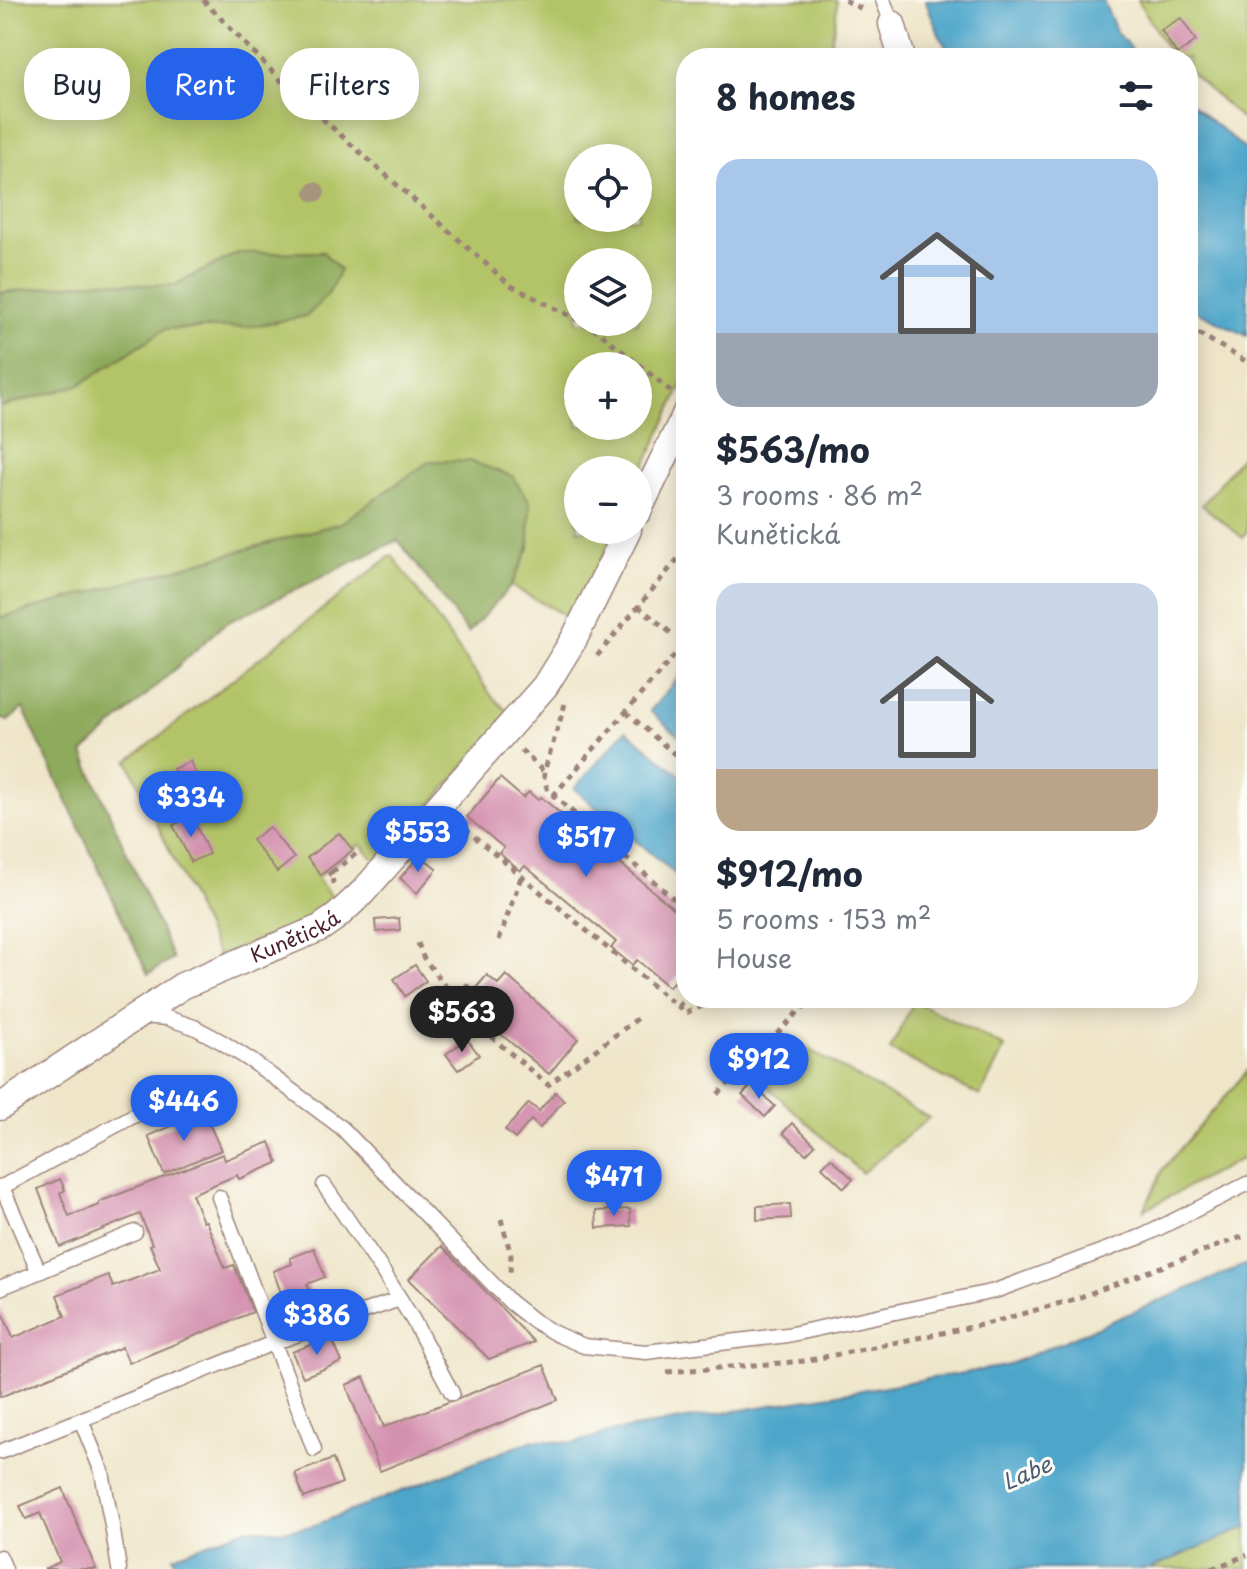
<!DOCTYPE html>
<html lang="en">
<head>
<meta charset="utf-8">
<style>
  :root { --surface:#fff; --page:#f6f6f7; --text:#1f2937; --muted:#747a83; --accent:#2563eb }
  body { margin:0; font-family:"Playpen Sans",sans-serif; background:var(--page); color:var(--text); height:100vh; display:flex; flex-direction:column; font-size:30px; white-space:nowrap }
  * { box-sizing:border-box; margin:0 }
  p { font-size:26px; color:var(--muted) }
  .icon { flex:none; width:44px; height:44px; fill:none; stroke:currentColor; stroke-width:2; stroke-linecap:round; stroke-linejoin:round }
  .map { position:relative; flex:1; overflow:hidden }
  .panel { position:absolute; left:676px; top:48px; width:522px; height:960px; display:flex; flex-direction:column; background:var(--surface); border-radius:32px; box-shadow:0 4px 20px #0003 }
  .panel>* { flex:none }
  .banner { position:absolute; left:24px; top:48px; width:532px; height:72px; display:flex; gap:16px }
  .tools { position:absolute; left:564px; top:144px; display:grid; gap:16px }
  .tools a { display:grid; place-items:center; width:88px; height:88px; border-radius:50%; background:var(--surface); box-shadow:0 4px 20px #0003; font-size:40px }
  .price { position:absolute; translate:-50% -68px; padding:0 18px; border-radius:28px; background:var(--accent); color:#fff; font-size:26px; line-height:52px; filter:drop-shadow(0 2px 4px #0008) }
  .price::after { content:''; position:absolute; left:50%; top:48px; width:24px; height:18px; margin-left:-12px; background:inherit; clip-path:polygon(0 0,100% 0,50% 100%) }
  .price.current { background:#222; color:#fff }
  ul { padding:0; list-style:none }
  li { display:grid; align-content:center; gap:16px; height:424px; padding:0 40px }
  li span { display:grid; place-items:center; height:248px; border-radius:24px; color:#555 }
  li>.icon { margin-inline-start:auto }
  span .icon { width:144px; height:144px; fill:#fffc; stroke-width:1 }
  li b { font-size:34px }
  h2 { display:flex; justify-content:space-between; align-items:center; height:96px; padding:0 40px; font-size:34px }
  .tag { padding:0 28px; border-radius:32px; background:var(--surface); box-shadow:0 4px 20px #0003; font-size:28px; line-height:72px }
  .tag.current { background:var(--accent); color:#fff }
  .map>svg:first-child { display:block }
  .green { fill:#b3c467; stroke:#7e7249; stroke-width:2; fill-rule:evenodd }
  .forest { fill:#8eaa5c; stroke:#6c6444; stroke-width:2 }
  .water { fill:#4da6ca; stroke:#4c627a; stroke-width:2 }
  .building { fill:#d491af }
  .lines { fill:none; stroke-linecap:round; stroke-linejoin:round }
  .service-casing { stroke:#9c827a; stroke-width:17 }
  .minor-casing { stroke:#9c827a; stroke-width:29 }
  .path { stroke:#9c827a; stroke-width:5; stroke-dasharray:6 6; stroke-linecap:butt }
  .service { stroke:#fff; stroke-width:14 }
  .minor { stroke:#fff; stroke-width:26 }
  .tree { fill:#a6947c }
  .labels { text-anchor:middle; stroke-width:6; stroke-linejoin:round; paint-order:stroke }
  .street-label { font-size:20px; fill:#4a1f2b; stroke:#fdfcf7 }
  .water-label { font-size:22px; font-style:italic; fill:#4b5c73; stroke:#fdfcf7 }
</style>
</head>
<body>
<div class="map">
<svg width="1247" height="1569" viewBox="0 0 1247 1569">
  <rect width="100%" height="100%" fill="#fdfcf7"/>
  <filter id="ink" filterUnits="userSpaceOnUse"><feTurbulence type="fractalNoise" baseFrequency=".0125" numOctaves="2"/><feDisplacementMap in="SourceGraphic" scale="16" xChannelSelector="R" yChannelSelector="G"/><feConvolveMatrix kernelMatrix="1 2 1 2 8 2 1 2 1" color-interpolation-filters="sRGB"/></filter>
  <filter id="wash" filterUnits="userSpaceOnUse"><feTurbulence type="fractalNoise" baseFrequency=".006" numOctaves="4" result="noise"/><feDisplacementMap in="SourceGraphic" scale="32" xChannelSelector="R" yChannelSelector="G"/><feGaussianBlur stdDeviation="1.8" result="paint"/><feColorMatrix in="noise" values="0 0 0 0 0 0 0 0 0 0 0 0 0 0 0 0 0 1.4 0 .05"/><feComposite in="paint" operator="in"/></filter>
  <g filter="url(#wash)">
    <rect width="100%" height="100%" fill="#efe6ca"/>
    <!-- green -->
    <g class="green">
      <path d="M0 0H837L836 17 828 58H686V377L638 480V470H578V530H615L573 620 511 586 529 548 470 461H430L341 523 0 618V407L79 385 165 329 248 327 238 253 175 285H142L12 291 0 293ZM578 158H638V218H578ZM578 262H638V322H578ZM578 366H638V426H578Z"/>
      <path d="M1138 0H1247V124L1188 70V58H1175L1170 54Z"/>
      <path d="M1243 454 1247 457V532L1243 538 1202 505Z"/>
      <path d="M392 555 491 695 510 714 379 865 360 844 317 878 331 896V913L218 956 128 761Z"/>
      <path d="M914 1001 1005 1047 980 1096 890 1050Z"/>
      <path d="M796 1042 929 1118 862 1173 754 1074Z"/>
      <path d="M1247 1071V1156L1144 1210 1163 1169Z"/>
      <path d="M1247 1527V1569H1149Z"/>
    </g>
    <!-- forest -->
    <g class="forest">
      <path d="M323 252 340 270 329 293 307 316 248 327 165 329 79 385 0 407V293L102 281 142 285H175L238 253Z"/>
      <path d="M430 461H470L512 476 530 502 529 548 511 586 468 633 398 540 224 624 83 753 173 959 148 974 23 708 8 721 0 718V618L341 523Z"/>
    </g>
    <!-- water -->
    <g class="water">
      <path d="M925 0H1103L1117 33 1140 58H952L939 34Z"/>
      <path d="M1188 101 1247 151V336L1188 307Z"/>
      <path d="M686 669V742L650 711Z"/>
      <path d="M626 730 686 780V883L574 789Z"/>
      <path d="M1247 1264V1527L1149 1569H179L173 1556 249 1528 283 1531 312 1526 533 1440 574 1443 615 1431 1005 1366Z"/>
    </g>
    <g id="blocks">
      <!-- building -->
      <g class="building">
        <path d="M1181 18 1196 41 1177 54 1161 30Z"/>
        <path d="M190 761 200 785 183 792 173 769Z"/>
        <path d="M500 778 523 798 529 792 538 800 541 797 686 919V966L669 987 637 960 632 965 611 948 616 942 525 866 520 871 499 853 504 848 467 817Z"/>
        <path d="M192 816 209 854 191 862 173 825Z"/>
        <path d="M269 827 294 858 277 872 252 840Z"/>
        <path d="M339 833 353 850 321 875 307 858Z"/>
        <path d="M420 855 437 869 417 893 400 878Z"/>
        <path d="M399 918 400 930 376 932 375 920Z"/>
        <path d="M415 965 426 981 405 996 394 979Z"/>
        <path d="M487 975 498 984 506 975 578 1039 549 1074 474 1012 481 1003 471 994Z"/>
        <path d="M467 1039 479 1055 458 1070 446 1054Z"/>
        <path d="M752 1085 775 1106 765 1117 742 1095Z"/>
        <path d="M555 1092 564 1100 540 1128 531 1120 515 1139 505 1130 529 1103 539 1111Z"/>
        <path d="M204 1112 221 1150 164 1174 148 1136Z"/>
        <path d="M792 1123 815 1145 806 1154 783 1133Z"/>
        <path d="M270 1142 278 1163 239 1179 237 1175 192 1194 203 1222 206 1221 225 1268 234 1265 253 1312 129 1363 122 1347 0 1397V1307L13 1338 65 1316 57 1295 108 1275 113 1287 160 1269 150 1245 152 1244 140 1214 60 1247 38 1189 60 1179 65 1190 60 1193 69 1216 99 1205V1202L223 1154 225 1160Z"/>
        <path d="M831 1158 853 1179 844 1188 822 1167Z"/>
        <path d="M790 1204 791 1218 757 1220V1206Z"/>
        <path d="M630 1209 631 1226 597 1228 596 1211Z"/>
        <path d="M442 1246 534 1342 489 1359 409 1279Z"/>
        <path d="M314 1248 325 1277 307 1284 320 1317 294 1327 273 1271 292 1264 290 1258Z"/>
        <path d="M331 1337 342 1362 303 1377 292 1352Z"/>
        <path d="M544 1365 558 1400 380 1471 346 1385 364 1377 384 1427Z"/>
        <path d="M333 1459 342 1483 304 1498 295 1473Z"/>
        <path d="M63 1488 67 1499 96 1569H44L60 1562 40 1513 26 1519 20 1506Z"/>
      </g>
    </g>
  </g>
  <g filter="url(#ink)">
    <use href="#blocks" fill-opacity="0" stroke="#9c827a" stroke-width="2"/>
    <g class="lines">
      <defs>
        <g id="service">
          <path d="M883 0 892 24"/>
          <path d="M140 1016 167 1018 194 1027 222 1042 253 1062 342 1128 510 1302 534 1321 556 1334 584 1346 646 1352 787 1335 995 1291 1143 1236 1247 1184"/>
          <path d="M324 1185 382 1270 413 1320 452 1393"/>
          <path d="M2 1187 39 1272"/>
          <path d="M0 1188 194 1083"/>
          <path d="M219 1197 314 1449"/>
          <path d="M0 1288 135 1232"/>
          <path d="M81 1420 102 1472 113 1531 119 1569"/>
          <path d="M0 1452 273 1343 400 1299"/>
          <path d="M0 1557 5 1569"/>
        </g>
        <g id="minor">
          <path d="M892 24 902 58"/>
          <path d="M638 511 686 413"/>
          <path id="s1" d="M0 1107 182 986 320 928 336 917 362 893 545 686 574 639 628 530"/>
        </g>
      </defs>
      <!-- service casing -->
      <use href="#service" class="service-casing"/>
      <!-- minor casing -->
      <use href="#minor" class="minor-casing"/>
      <!-- path -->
      <g class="path">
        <path d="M203 0 291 91 510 285 578 320"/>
        <path d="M845 0 866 11"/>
        <path d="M581 322 598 331 672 392"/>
        <path d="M1188 327 1247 362"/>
        <path d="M638 606 671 633"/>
        <path d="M597 656 686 549"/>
        <path d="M565 704 544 772V779L548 791 686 909"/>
        <path d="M626 712 686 764"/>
        <path d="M521 750 544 772"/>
        <path d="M553 796 686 642"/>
        <path d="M460 821 458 823 685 1013 723 998"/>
        <path d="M332 872 361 850"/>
        <path d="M328 875 332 872 333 884"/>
        <path d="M499 940 521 877"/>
        <path d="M418 943 423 957 469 1018 548 1085 637 1019"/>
        <path d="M465 984 473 992"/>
        <path d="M678 1007 686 997"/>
        <path d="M718 1094 812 998"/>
        <path d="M501 1219 511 1255 510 1273"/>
        <path d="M667 1372 805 1361 986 1324 1075 1299 1247 1235"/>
        <path d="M1212 1569 1247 1555"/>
      </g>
      <!-- service -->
      <use href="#service" class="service"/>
      <!-- minor -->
      <use href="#minor" class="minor"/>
    </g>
    <!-- trees -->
    <circle class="tree" cx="315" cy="192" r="10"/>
  </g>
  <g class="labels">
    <!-- street labels -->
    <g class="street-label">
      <text dy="7" stroke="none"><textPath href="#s1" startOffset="342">Kunětická</textPath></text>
    </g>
    <!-- water labels -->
    <g class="water-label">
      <text transform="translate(1027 1473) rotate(-24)" y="8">Labe</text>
    </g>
  </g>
</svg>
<div class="tools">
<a><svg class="icon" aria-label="locate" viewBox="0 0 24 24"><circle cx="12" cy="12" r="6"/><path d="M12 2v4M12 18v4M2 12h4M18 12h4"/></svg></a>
<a><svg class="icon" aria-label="layers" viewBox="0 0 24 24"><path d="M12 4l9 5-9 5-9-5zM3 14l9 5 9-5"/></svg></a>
<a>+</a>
<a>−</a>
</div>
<b class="price" style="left:191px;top:839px">$334</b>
<b class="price" style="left:418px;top:874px">$553</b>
<b class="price" style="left:586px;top:879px">$517</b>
<b class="price current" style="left:462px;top:1054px">$563</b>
<b class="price" style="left:759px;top:1101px">$912</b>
<b class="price" style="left:184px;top:1143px">$446</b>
<b class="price" style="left:614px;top:1218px">$471</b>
<b class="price" style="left:317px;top:1357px">$386</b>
<div class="banner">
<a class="tag">Buy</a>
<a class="tag current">Rent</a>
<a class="tag">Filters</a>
</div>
<section class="panel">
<h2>8 homes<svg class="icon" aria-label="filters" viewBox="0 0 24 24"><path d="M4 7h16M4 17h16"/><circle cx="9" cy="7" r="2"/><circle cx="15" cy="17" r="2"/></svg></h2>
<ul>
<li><span style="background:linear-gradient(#a9c7e8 70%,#9aa5b1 0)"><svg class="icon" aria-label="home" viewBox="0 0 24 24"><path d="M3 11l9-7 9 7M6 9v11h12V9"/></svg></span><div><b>$563/mo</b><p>3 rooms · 86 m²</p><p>Kunětická</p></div></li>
<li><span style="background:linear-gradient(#c9d6e8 75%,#b9a48a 0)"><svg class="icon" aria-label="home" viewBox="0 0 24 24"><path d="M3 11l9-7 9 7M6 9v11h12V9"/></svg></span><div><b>$912/mo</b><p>5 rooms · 153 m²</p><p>House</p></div></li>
</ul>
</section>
</div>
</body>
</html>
